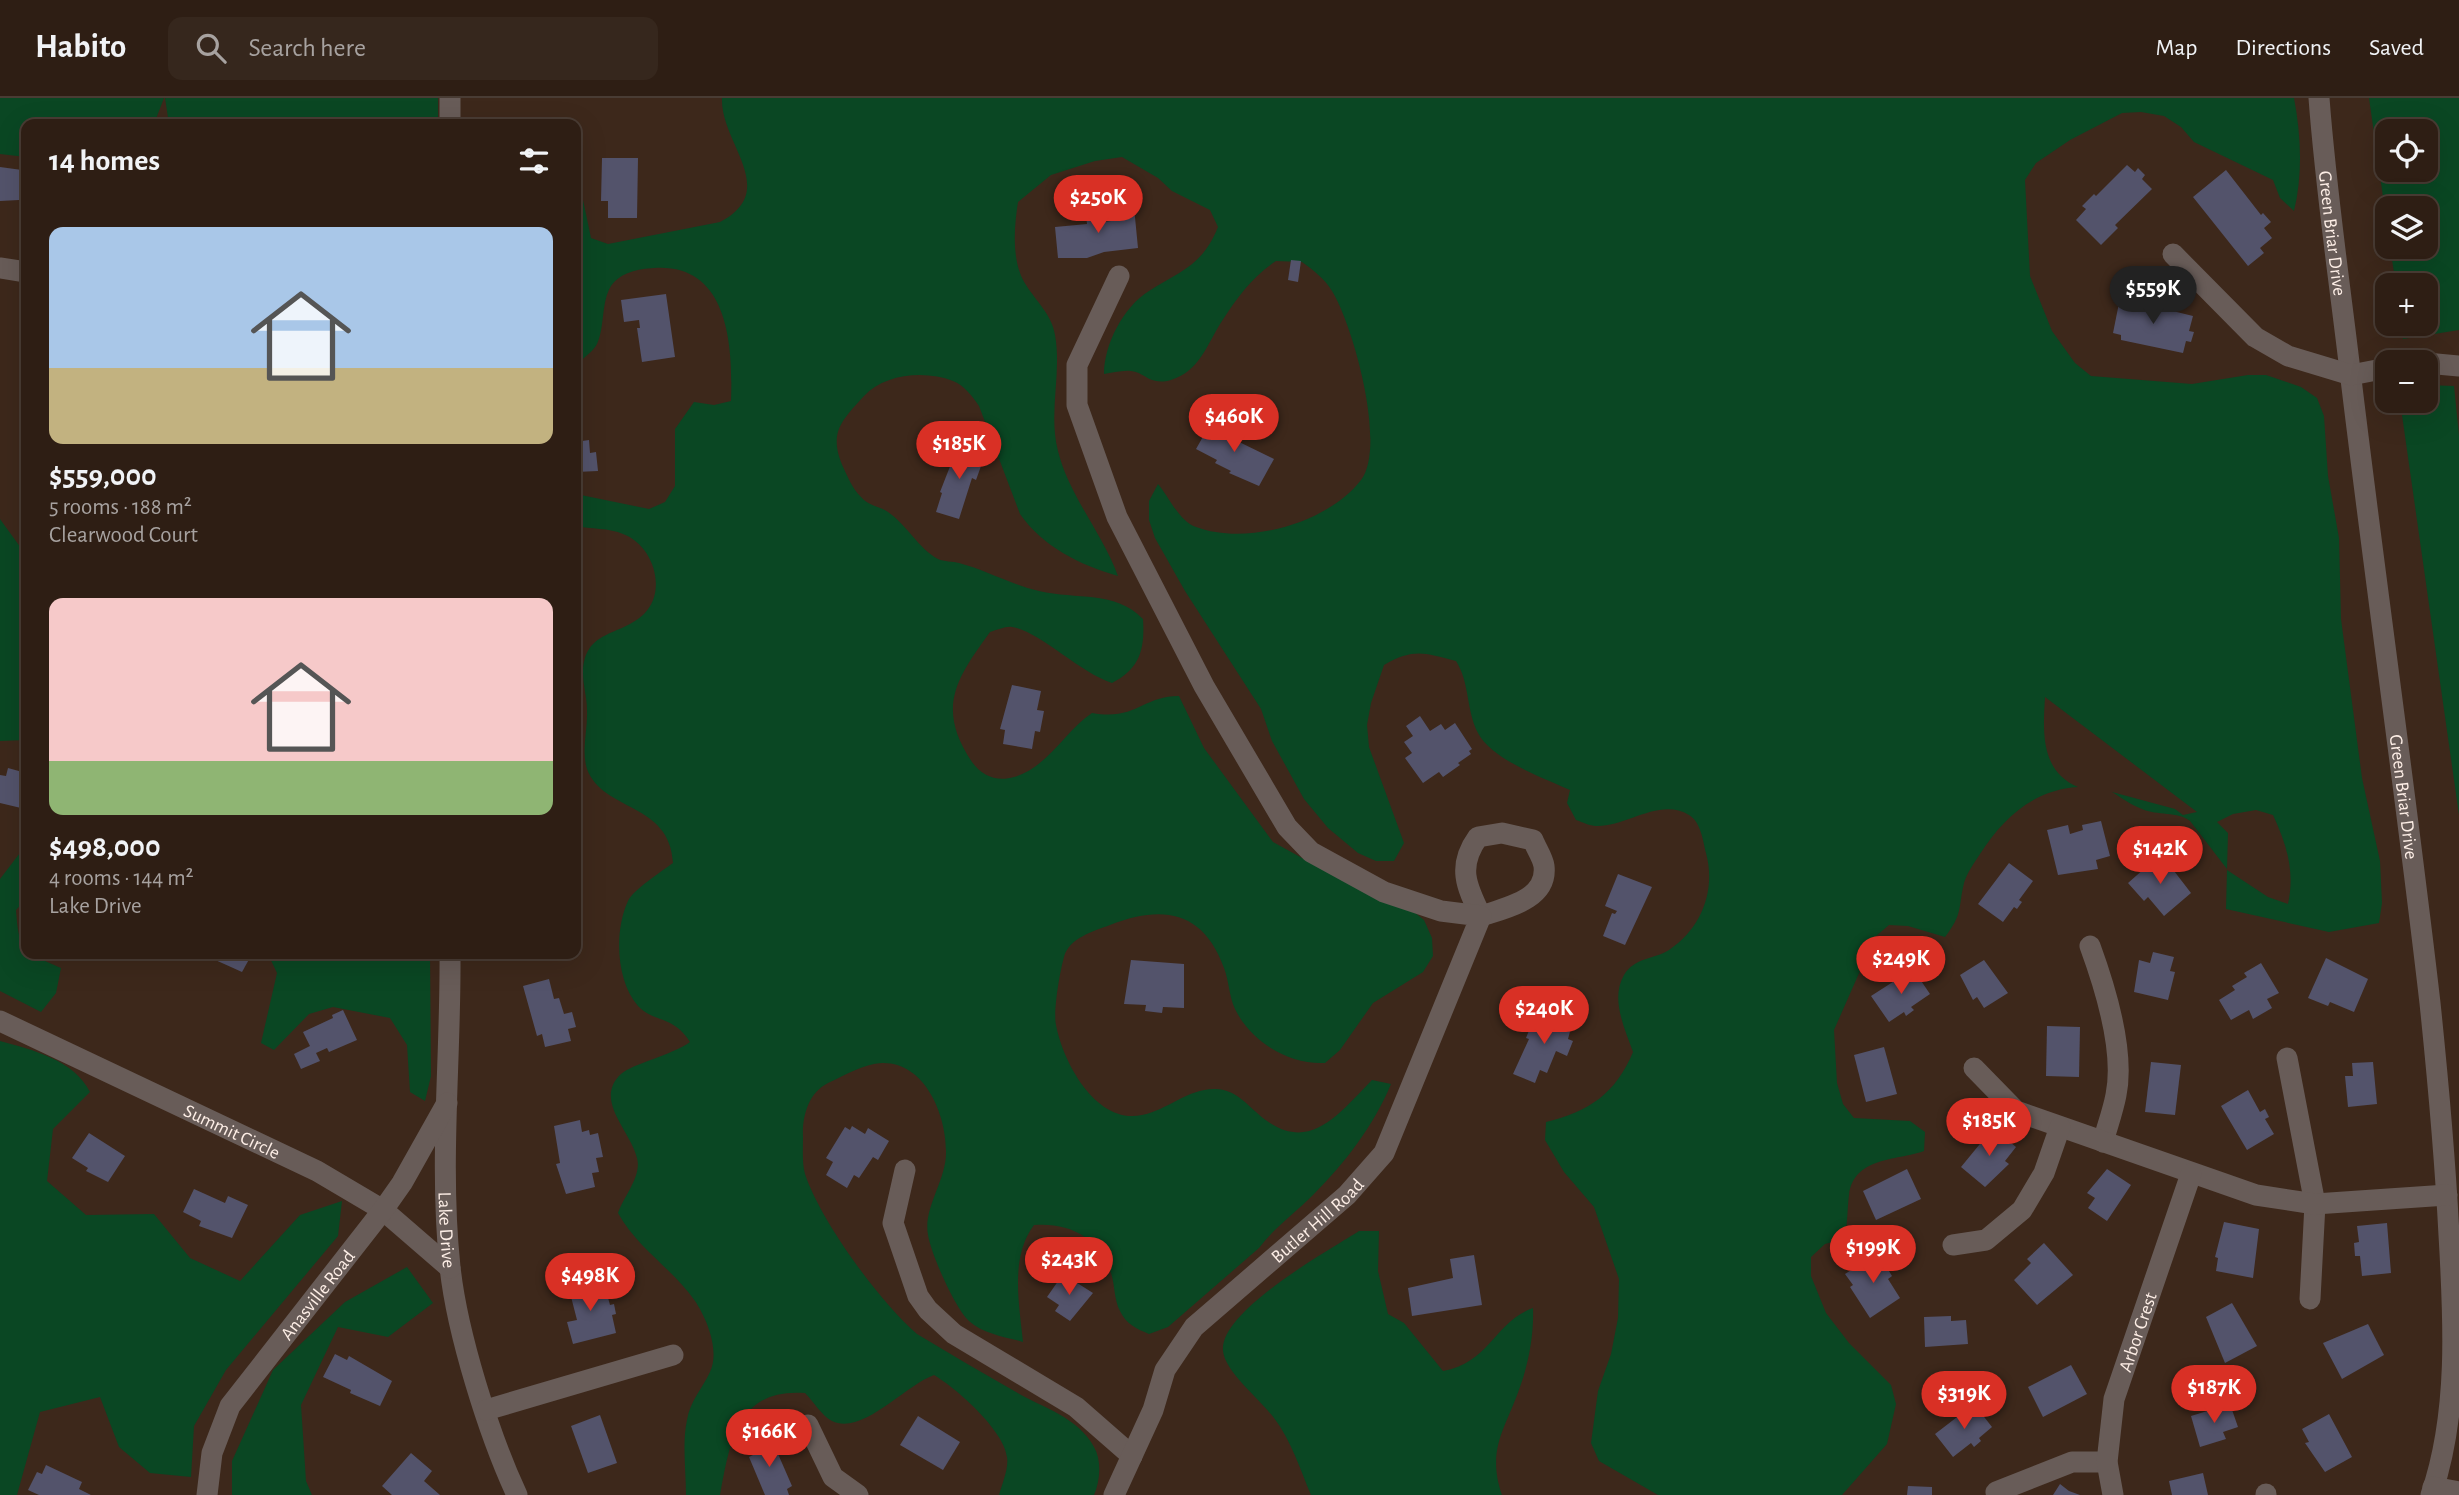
<!DOCTYPE html>
<html lang="en">
<head>
<meta charset="utf-8">
<style>
  :root { --surface:#2e1e14; --page:#36271d; --text:#f1f3f6; --muted:#a7a2a0; --line:#493c34; --accent:#d93025 }
  body { margin:0; font-family:"Alegreya Sans",sans-serif; background:var(--page); color:var(--text); height:100vh; display:flex; flex-direction:column; font-size:26px; white-space:nowrap }
  * { box-sizing:border-box; margin:0 }
  p { font-size:23px; color:var(--muted) }
  .icon { flex:none; width:38px; height:38px; fill:none; stroke:currentColor; stroke-width:2; stroke-linecap:round; stroke-linejoin:round }
  .map { position:relative; flex:1; overflow:hidden }
  .drawer { position:absolute; left:21px; top:21px; width:560px; height:840px; display:flex; flex-direction:column; background:var(--surface); border-radius:14px; box-shadow:0 7px 28px #0002,0 0 0 2px var(--line) }
  .drawer>* { flex:none }
  .fabs { position:absolute; left:2375px; top:21px; display:grid; gap:14px }
  .fabs a { display:grid; place-items:center; width:63px; height:63px; border-radius:14px; background:var(--surface); box-shadow:0 7px 28px #0002,0 0 0 2px var(--line); font-size:35px }
  .price { position:absolute; translate:-50% -60px; padding:0 16px; border-radius:24px; background:var(--accent); color:#fff; font-size:23px; line-height:46px; filter:drop-shadow(0 2px 4px #0008) }
  .price::after { content:''; position:absolute; left:50%; top:42px; width:21px; height:16px; margin-left:-10px; background:inherit; clip-path:polygon(0 0,100% 0,50% 100%) }
  .price.current { background:#222; color:#fff }
  ul { padding:0; list-style:none }
  li { display:grid; align-content:center; gap:14px; height:371px; padding:0 28px }
  li span { display:grid; place-items:center; height:217px; border-radius:14px; color:#555 }
  li>.icon { margin-inline-start:auto }
  span .icon { width:126px; height:126px; fill:#fffc; stroke-width:1 }
  li b { font-size:30px }
  h2 { display:flex; justify-content:space-between; align-items:center; height:84px; padding:0 28px; font-size:30px }
  header { display:flex; align-items:center; gap:42px; box-sizing:border-box; height:98px; padding:0 35px; background:var(--surface); border-bottom:2px solid var(--line) }
  header strong { font-size:33px }
  nav { display:flex; gap:38px; margin-inline-start:auto; font-size:24px }
  .search { width:490px; height:63px; background:var(--page); display:flex; align-items:center; gap:18px; box-sizing:border-box; padding:0 24px; border-radius:14px; color:var(--muted); font-size:26px }
  .map>svg:first-child { display:block }
  .green { fill:#0a4723; fill-rule:evenodd }
  .building { fill:#53536b }
  .lines { fill:none; stroke-linecap:round; stroke-linejoin:round }
  .minor { stroke:#685c58; stroke-width:21 }
  .labels { text-anchor:middle; stroke-width:7; stroke-linejoin:round; paint-order:stroke }
  .street-label { font-size:19px; fill:#fdeee6; stroke:#3d281b }
</style>
</head>
<body>
<header>
<strong>Habito</strong>
<div class="search"><svg class="icon" aria-label="search" viewBox="0 0 24 24"><circle cx="10" cy="10" r="6"/><path d="M15 15l6 6"/></svg>Search here</div>
<nav><a>Map</a><a>Directions</a><a>Saved</a></nav>
</header>
<div class="map">
<svg width="2459" height="1397" viewBox="0 0 2459 1397">
  <rect width="100%" height="100%" fill="#3d281b"/>
  <!-- green -->
  <g class="green">
    <path d="M0 0H164L154 26H26V59L0 56Z"/>
    <path d="M165 0H438V26H169Z"/>
    <path d="M722 0H2294C2301 37 2303 76 2294 113L2280 100 2273 82 2194 44 2181 29 2164 18 2141 14 2122 15 2070 42 2036 65 2025 82 2030 178 2052 233 2075 265 2091 278 2192 286 2248 277H2266L2301 289 2317 300 2324 318 2328 378 2339 440 2341 521 2362 680 2380 763 2382 805 2379 825 2329 834 2226 811 2227 771 2190 723C2178 713 2157 718 2142 711 2131 707 2122 700 2112 694L2175 711 2183 717 2197 714 2045 599C2043 634 2040 673 2078 689 2033 692 2003 720 1980 756 1974 765 1967 775 1964 785 1958 810 1963 816 1945 839L1908 828 1889 827 1875 839 1834 932 1837 985 1843 1006 1854 1020 1910 1023 1925 1034 1924 1053C1895 1063 1854 1059 1849 1097 1847 1112 1848 1125 1844 1141L1825 1146 1811 1159V1178L1826 1215 1849 1245 1891 1287 1896 1306 1887 1346 1842 1397H1658L1599 1363 1591 1345 1598 1293 1611 1256 1618 1220 1619 1181 1594 1109 1564 1074 1545 1042 1546 1024C1589 1014 1616 995 1633 954 1625 931 1610 901 1624 877 1635 859 1653 862 1669 852 1702 830 1716 792 1706 755 1703 743 1701 724 1689 717 1660 699 1626 729 1596 728 1590 728 1582 724 1576 722L1567 705 1570 692C1544 680 1492 662 1478 635 1466 612 1470 585 1456 563 1424 555 1414 550 1384 567L1371 605 1367 627 1369 649 1404 745 1394 763H1376L1358 755 1328 730 1304 701 1272 643 1261 611 1185 493 1155 440 1149 422V403L1158 386C1169 399 1179 423 1196 429 1247 448 1328 425 1361 382 1387 348 1353 227 1332 193 1324 180 1313 172 1302 164L1276 163C1252 179 1237 200 1222 223 1207 246 1200 273 1171 282 1149 288 1145 274 1131 273 1122 272 1112 275 1104 276 1104 247 1123 209 1149 193 1182 172 1202 168 1218 129L1210 112 1172 93 1158 80 1122 59 1095 63 1051 77 1018 104C1014 130 1011 164 1026 187 1036 203 1052 217 1055 237 1062 276 1048 314 1058 353 1069 398 1102 434 1118 478 1080 467 1043 449 1020 416L979 308C972 298 965 288 953 283 925 272 884 276 864 298 840 324 828 336 844 371 850 384 854 393 864 402 871 408 881 409 888 414 906 426 919 451 938 461 944 464 953 463 959 465 986 472 1012 487 1039 493 1077 502 1115 492 1143 521 1145 551 1140 571 1112 585 1080 575 1039 533 1012 529 1006 528 997 532 990 534 956 581 936 610 972 664 982 678 997 684 1014 679 1047 670 1065 633 1092 615 1136 623 1142 598 1179 598L1204 650 1273 744 1373 799 1409 810 1424 822 1432 840 1433 858 1423 874 1373 905 1340 952 1325 965C1289 967 1251 944 1235 911 1229 898 1229 883 1224 870 1203 812 1162 807 1110 827 1094 833 1069 840 1064 859 1060 873 1053 913 1056 927 1063 964 1096 1027 1142 1017 1168 1012 1188 990 1216 991 1234 992 1244 1003 1256 1014 1306 1060 1336 1019 1372 982L1391 986C1374 1027 1345 1065 1314 1096 1295 1115 1275 1129 1259 1150L1168 1229 1149 1236C1137 1231 1126 1226 1120 1213 1114 1202 1115 1187 1111 1175 1099 1140 1070 1124 1034 1127 1010 1159 1019 1205 1023 1244 1006 1239 983 1236 969 1223 955 1210 931 1156 928 1137 923 1110 946 1083 946 1055 947 1019 926 964 882 965 863 966 845 977 828 985 808 995 802 1019 803 1039 803 1051 802 1066 805 1076 821 1124 880 1204 917 1236 950 1256 983 1275 1016 1294 1043 1310 1078 1319 1094 1349 1102 1363 1100 1383 1094 1397H999C1002 1386 1009 1370 1007 1359 1004 1332 956 1290 934 1277 904 1288 862 1338 832 1323 822 1318 813 1303 805 1295 737 1290 730 1344 720 1397H686C686 1373 682 1345 687 1322 690 1303 702 1291 710 1274 720 1253 707 1221 695 1203 673 1171 637 1150 618 1115 624 1098 642 1078 637 1060 631 1033 593 1002 621 976 632 966 672 957 690 944 673 917 654 925 638 908 616 883 614 833 628 803 633 792 662 773 673 765 670 704 603 714 587 671 581 652 588 631 587 612 587 600 583 587 583 575 584 531 620 539 644 516 668 492 653 447 623 436 610 430 590 431 576 428V396L649 411 665 404 675 388V331L694 304 714 307 731 303C733 248 729 165 654 170 638 171 621 174 611 188 601 204 605 229 597 246 594 252 587 257 582 262H576V88L583 102 591 140 608 146 720 124C781 92 720 45 722 0ZM2256 712 2273 717C2287 747 2295 774 2288 806L2268 799 2227 772 2228 735 2217 724 2233 716Z"/>
    <path d="M2369 0H2459V232L2403 241 2401 226H2426V187H2396L2390 149H2426V110H2387V127ZM2387 33H2426V72H2387Z"/>
    <path d="M2426 287 2454 288 2459 338V717L2400 303H2426Z"/>
    <path d="M0 421 26 457V642L0 643Z"/>
    <path d="M26 747V801L16 812C19 855 24 853 61 870L56 895 41 914 0 893V781Z"/>
    <path d="M268 856H430L431 978 425 1003 410 994 407 947 390 920 333 909 309 916 274 952 261 945 277 875Z"/>
    <path d="M0 943C33 952 74 962 90 994L53 1031 47 1083 86 1117 154 1116 190 1160 240 1183 300 1117 342 1103 338 1138 226 1272 194 1328 191 1379 150 1375 119 1349 100 1299 40 1314 17 1397H0Z"/>
    <path d="M1359 1133H1379L1378 1173 1388 1216 1404 1225 1443 1273C1491 1264 1494 1224 1533 1210 1534 1235 1529 1264 1520 1289 1506 1330 1486 1351 1502 1397H1311C1300 1371 1291 1342 1274 1320 1261 1302 1225 1274 1223 1253 1219 1213 1328 1153 1359 1133Z"/>
    <path d="M407 1169 433 1205 388 1239 338 1229 301 1307 306 1383 312 1397H232V1363L273 1272 345 1204Z"/>
  </g>
  <!-- building -->
  <g class="building">
    <path d="M602 60H638L637 120H608V103H601Z"/>
    <path d="M2127 67 2135 74 2138 70 2145 77 2142 81 2152 91 2115 127 2118 130 2101 147 2076 122 2086 111 2082 108 2094 96 2096 98Z"/>
    <path d="M0 69 22 72 19 102 0 103Z"/>
    <path d="M2226 72 2261 117 2263 115 2271 124 2264 130 2272 140 2260 150 2264 155 2248 168 2193 99Z"/>
    <path d="M1134 109 1138 150 1104 154 1087 160H1058L1055 129 1087 126 1086 117 1101 115 1102 124 1111 123 1110 111Z"/>
    <path d="M1291 162 1301 163 1298 184 1288 182Z"/>
    <path d="M666 196 675 259 642 264 637 230H640L639 222 624 224 621 202Z"/>
    <path d="M2120 200 2193 218 2189 233 2194 234 2191 244 2186 243 2183 255 2121 242V237L2113 235Z"/>
    <path d="M576 321H580L582 343 589 342 590 355 596 354 598 373 576 374Z"/>
    <path d="M1213 321 1235 333 1231 340 1274 361 1259 388 1229 375 1231 373 1215 365 1217 362 1196 351Z"/>
    <path d="M958 348 985 357 976 382 972 380 959 421 936 414 942 395 940 394Z"/>
    <path d="M1012 587 1041 593 1037 612 1044 613 1040 634 1035 633 1032 651 1003 646 1005 632 1000 631Z"/>
    <path d="M1420 618 1430 633 1441 626 1445 632 1455 625 1472 651 1469 653 1471 656 1458 665 1460 667 1443 679 1439 674 1423 685 1405 660 1412 655 1404 644 1413 638 1406 628Z"/>
    <path d="M8 670 26 675 21 710 0 705V677L6 678Z"/>
    <path d="M2101 723 2110 758 2096 762 2098 771 2058 777 2047 732 2068 727 2070 736 2083 732 2082 727Z"/>
    <path d="M2161 756 2191 795 2164 818 2148 799 2144 803 2128 785Z"/>
    <path d="M2009 765 2033 783 2019 802 2022 804 2017 811 2014 809 2003 824 1978 806Z"/>
    <path d="M1618 776 1652 789 1625 847 1603 838 1612 815 1615 816 1617 813 1605 808Z"/>
    <path d="M2153 854 2174 859 2170 873 2175 874 2168 902 2134 894 2139 862 2150 865Z"/>
    <path d="M202 856H252L242 874Z"/>
    <path d="M2326 860 2368 881 2354 914 2330 904 2328 908 2308 900Z"/>
    <path d="M1131 862 1184 866V910L1163 909 1162 915 1145 913 1146 907 1124 906Z"/>
    <path d="M1984 862 2008 895 1984 910 1977 899 1973 902 1960 877Z"/>
    <path d="M2261 865 2279 895 2267 901 2272 910 2253 921 2249 912 2231 922 2219 902 2235 892 2232 888 2247 879 2244 875Z"/>
    <path d="M1913 871 1930 896 1911 909 1914 912 1906 918 1904 914 1889 924 1871 898Z"/>
    <path d="M549 881 554 901 559 900 564 916 572 914 576 929 568 931 571 943 545 949 542 936 537 938 523 888Z"/>
    <path d="M343 912 357 942 329 954 327 950 316 955 320 963 301 971 294 956 310 948 303 934 333 920 332 917Z"/>
    <path d="M1543 914 1572 926 1568 941 1573 943 1567 958 1556 953 1547 975 1540 972 1535 985 1513 976 1529 941 1526 940 1532 925 1538 927Z"/>
    <path d="M2047 928 2080 929 2079 979 2046 978Z"/>
    <path d="M1884 949 1897 996 1866 1004 1854 957Z"/>
    <path d="M2151 964 2181 967 2175 1017 2145 1014Z"/>
    <path d="M2373 964 2377 1006 2348 1009 2345 978H2353L2352 965Z"/>
    <path d="M2248 992 2260 1014 2265 1011 2269 1019 2265 1021 2274 1036 2247 1052 2221 1008Z"/>
    <path d="M580 1022 582 1034 589 1032 590 1037 598 1035 603 1059 596 1060 599 1074 592 1075 595 1089 566 1096 556 1066 560 1065 554 1028Z"/>
    <path d="M852 1028 865 1036 868 1030 889 1043 878 1062 873 1059 859 1080 854 1077 847 1090 826 1077 833 1064 826 1060 845 1029 850 1032Z"/>
    <path d="M1993 1030 2016 1049 2005 1063 2009 1066 1985 1089 1961 1069Z"/>
    <path d="M89 1035 125 1058 108 1084 86 1073 88 1070 72 1060Z"/>
    <path d="M1907 1071 1921 1101 1876 1122 1863 1093Z"/>
    <path d="M2107 1071 2131 1087 2107 1123 2088 1110 2095 1100 2087 1095Z"/>
    <path d="M194 1091 225 1105 228 1098 248 1107 232 1140 199 1128 201 1123 183 1114Z"/>
    <path d="M2224 1124 2259 1131 2253 1180 2216 1173 2218 1160 2215 1159Z"/>
    <path d="M2387 1125 2391 1175 2362 1178 2360 1158H2355L2354 1145 2359 1144 2357 1128Z"/>
    <path d="M2044 1145 2073 1177 2037 1207 2014 1182 2031 1165 2027 1161Z"/>
    <path d="M1878 1155 1892 1178 1888 1181 1900 1200 1870 1220 1850 1189 1853 1187 1845 1176Z"/>
    <path d="M1474 1157 1482 1207 1412 1218 1408 1190 1453 1180 1450 1161Z"/>
    <path d="M1063 1176 1093 1195 1070 1223 1055 1213 1059 1207 1047 1199Z"/>
    <path d="M594 1181 599 1198 607 1196 610 1207 614 1206 616 1216 612 1217 616 1235 573 1246 567 1224 577 1222 568 1187Z"/>
    <path d="M2232 1205 2257 1248 2225 1265 2206 1219Z"/>
    <path d="M1951 1218V1223L1966 1222 1968 1246 1925 1249 1924 1219Z"/>
    <path d="M2368 1226 2384 1257 2342 1281 2323 1245Z"/>
    <path d="M335 1256 347 1262 349 1258 392 1283 380 1308 350 1295 351 1292 323 1279Z"/>
    <path d="M2071 1267 2087 1296 2043 1319 2028 1289Z"/>
    <path d="M1974 1306 1992 1329 1979 1340 1981 1343 1974 1349 1971 1345 1953 1359 1935 1336Z"/>
    <path d="M2230 1306 2238 1329 2223 1334 2226 1341 2200 1349 2191 1318Z"/>
    <path d="M2329 1316 2352 1359 2325 1374 2305 1345 2309 1344 2302 1331Z"/>
    <path d="M600 1317 617 1365 588 1375 571 1328Z"/>
    <path d="M918 1318 960 1344 943 1372 900 1347Z"/>
    <path d="M766 1340 770 1351 775 1349 792 1388 787 1391 789 1397H765L749 1359 753 1357 748 1348Z"/>
    <path d="M411 1355 432 1373 424 1383 440 1397H392L382 1388Z"/>
    <path d="M46 1367 82 1384 79 1391 91 1397H39L28 1392 37 1374 42 1376Z"/>
    <path d="M2203 1375 2208 1397H2172L2169 1383Z"/>
    <path d="M2060 1386 2069 1393 2080 1397H2053Z"/>
    <path d="M1908 1388 1932 1389V1397H1907Z"/>
  </g>
  <g class="lines">
    <!-- minor -->
    <g class="minor">
      <path id="s1" d="M2319 0C2326 94 2340 187 2351 281 2376 489 2406 697 2430 905 2438 982 2445 1060 2449 1137 2454 1222 2459 1316 2431 1397"/>
      <path d="M450 26V0"/>
      <path d="M2173 156 2255 239 2288 258 2351 277 2387 270"/>
      <path d="M0 170 26 174"/>
      <path d="M2426 265 2459 268"/>
      <path d="M1502 735 1533 742C1536 750 1543 760 1544 768 1548 802 1505 810 1481 818 1466 788 1457 768 1478 739Z"/>
      <path d="M2090 848C2105 889 2125 953 2116 997 2113 1013 2107 1029 2103 1044"/>
      <path id="s2" d="M450 856C451 959 439 1065 450 1169 457 1235 489 1337 517 1397"/>
      <path id="s3" d="M0 923 317 1073 383 1112 450 1170"/>
      <path d="M2287 960 2315 1106 2310 1201"/>
      <path d="M1974 970 2016 1013 2256 1097 2315 1106 2447 1097"/>
      <path d="M905 1072 893 1125 918 1198 928 1212 954 1236 1076 1309 1132 1358"/>
      <path d="M1953 1147 1986 1142 2022 1112 2044 1075 2060 1029"/>
      <path d="M486 1312 673 1257"/>
      <path d="M808 1327 833 1379 858 1397"/>
      <path d="M2433 1389 2459 1394"/>
      <path d="M1996 1394 2072 1364H2107"/>
      <path id="s4" d="M207 1397 212 1355 230 1308 383 1112 402 1085 447 1005"/>
      <path id="s5" d="M1114 1397 1153 1312 1165 1272 1194 1229 1347 1097 1384 1055 1481 818 1441 813 1384 794 1311 754 1287 729 1204 588 1117 419 1077 307V267L1119 178"/>
      <path id="s6" d="M2113 1397 2107 1364 2114 1301 2191 1076"/>
      <path d="M2266 1397V1396"/>
    </g>
  </g>
  <g class="labels">
    <!-- street labels -->
    <g class="street-label">
      <text dy="7" stroke="none"><textPath href="#s1" startOffset="136">Green Briar Drive</textPath></text>
      <text dy="7" stroke="none"><textPath href="#s1" startOffset="704">Green Briar Drive</textPath></text>
      <text dy="7" stroke="none"><textPath href="#s3" startOffset="257">Summit Circle</textPath></text>
      <text dy="7" stroke="none"><textPath href="#s5" startOffset="350">Butler Hill Road</textPath></text>
      <text dy="7" stroke="none"><textPath href="#s2" startOffset="276">Lake Drive</textPath></text>
      <text dy="7" stroke="none"><textPath href="#s4" startOffset="234">Anasville Road</textPath></text>
      <text dy="7" stroke="none"><textPath href="#s6" startOffset="168">Arbor Crest</textPath></text>
    </g>
  </g>
</svg>
<div class="fabs">
<a><svg class="icon" aria-label="locate" viewBox="0 0 24 24"><circle cx="12" cy="12" r="6"/><path d="M12 2v4M12 18v4M2 12h4M18 12h4"/></svg></a>
<a><svg class="icon" aria-label="layers" viewBox="0 0 24 24"><path d="M12 4l9 5-9 5-9-5zM3 14l9 5 9-5"/></svg></a>
<a>+</a>
<a>−</a>
</div>
<b class="price" style="left:1098px;top:137px">$250K</b>
<b class="price current" style="left:2153px;top:228px">$559K</b>
<b class="price" style="left:1234px;top:356px">$460K</b>
<b class="price" style="left:959px;top:383px">$185K</b>
<b class="price" style="left:2160px;top:788px">$142K</b>
<b class="price" style="left:1901px;top:898px">$249K</b>
<b class="price" style="left:1544px;top:948px">$240K</b>
<b class="price" style="left:1989px;top:1060px">$185K</b>
<b class="price" style="left:1873px;top:1187px">$199K</b>
<b class="price" style="left:1069px;top:1199px">$243K</b>
<b class="price" style="left:590px;top:1215px">$498K</b>
<b class="price" style="left:2214px;top:1327px">$187K</b>
<b class="price" style="left:1964px;top:1333px">$319K</b>
<b class="price" style="left:769px;top:1371px">$166K</b>
<section class="drawer">
<h2>14 homes<svg class="icon" aria-label="filters" viewBox="0 0 24 24"><path d="M4 7h16M4 17h16"/><circle cx="9" cy="7" r="2"/><circle cx="15" cy="17" r="2"/></svg></h2>
<ul>
<li><span style="background:linear-gradient(#a9c7e8 65%,#c2b280 0)"><svg class="icon" aria-label="home" viewBox="0 0 24 24"><path d="M3 11l9-7 9 7M6 9v11h12V9"/></svg></span><div><b>$559,000</b><p>5 rooms · 188 m²</p><p>Clearwood Court</p></div></li>
<li><span style="background:linear-gradient(#f6c9c9 75%,#8fb573 0)"><svg class="icon" aria-label="home" viewBox="0 0 24 24"><path d="M3 11l9-7 9 7M6 9v11h12V9"/></svg></span><div><b>$498,000</b><p>4 rooms · 144 m²</p><p>Lake Drive</p></div></li>
</ul>
</section>
</div>
</body>
</html>
